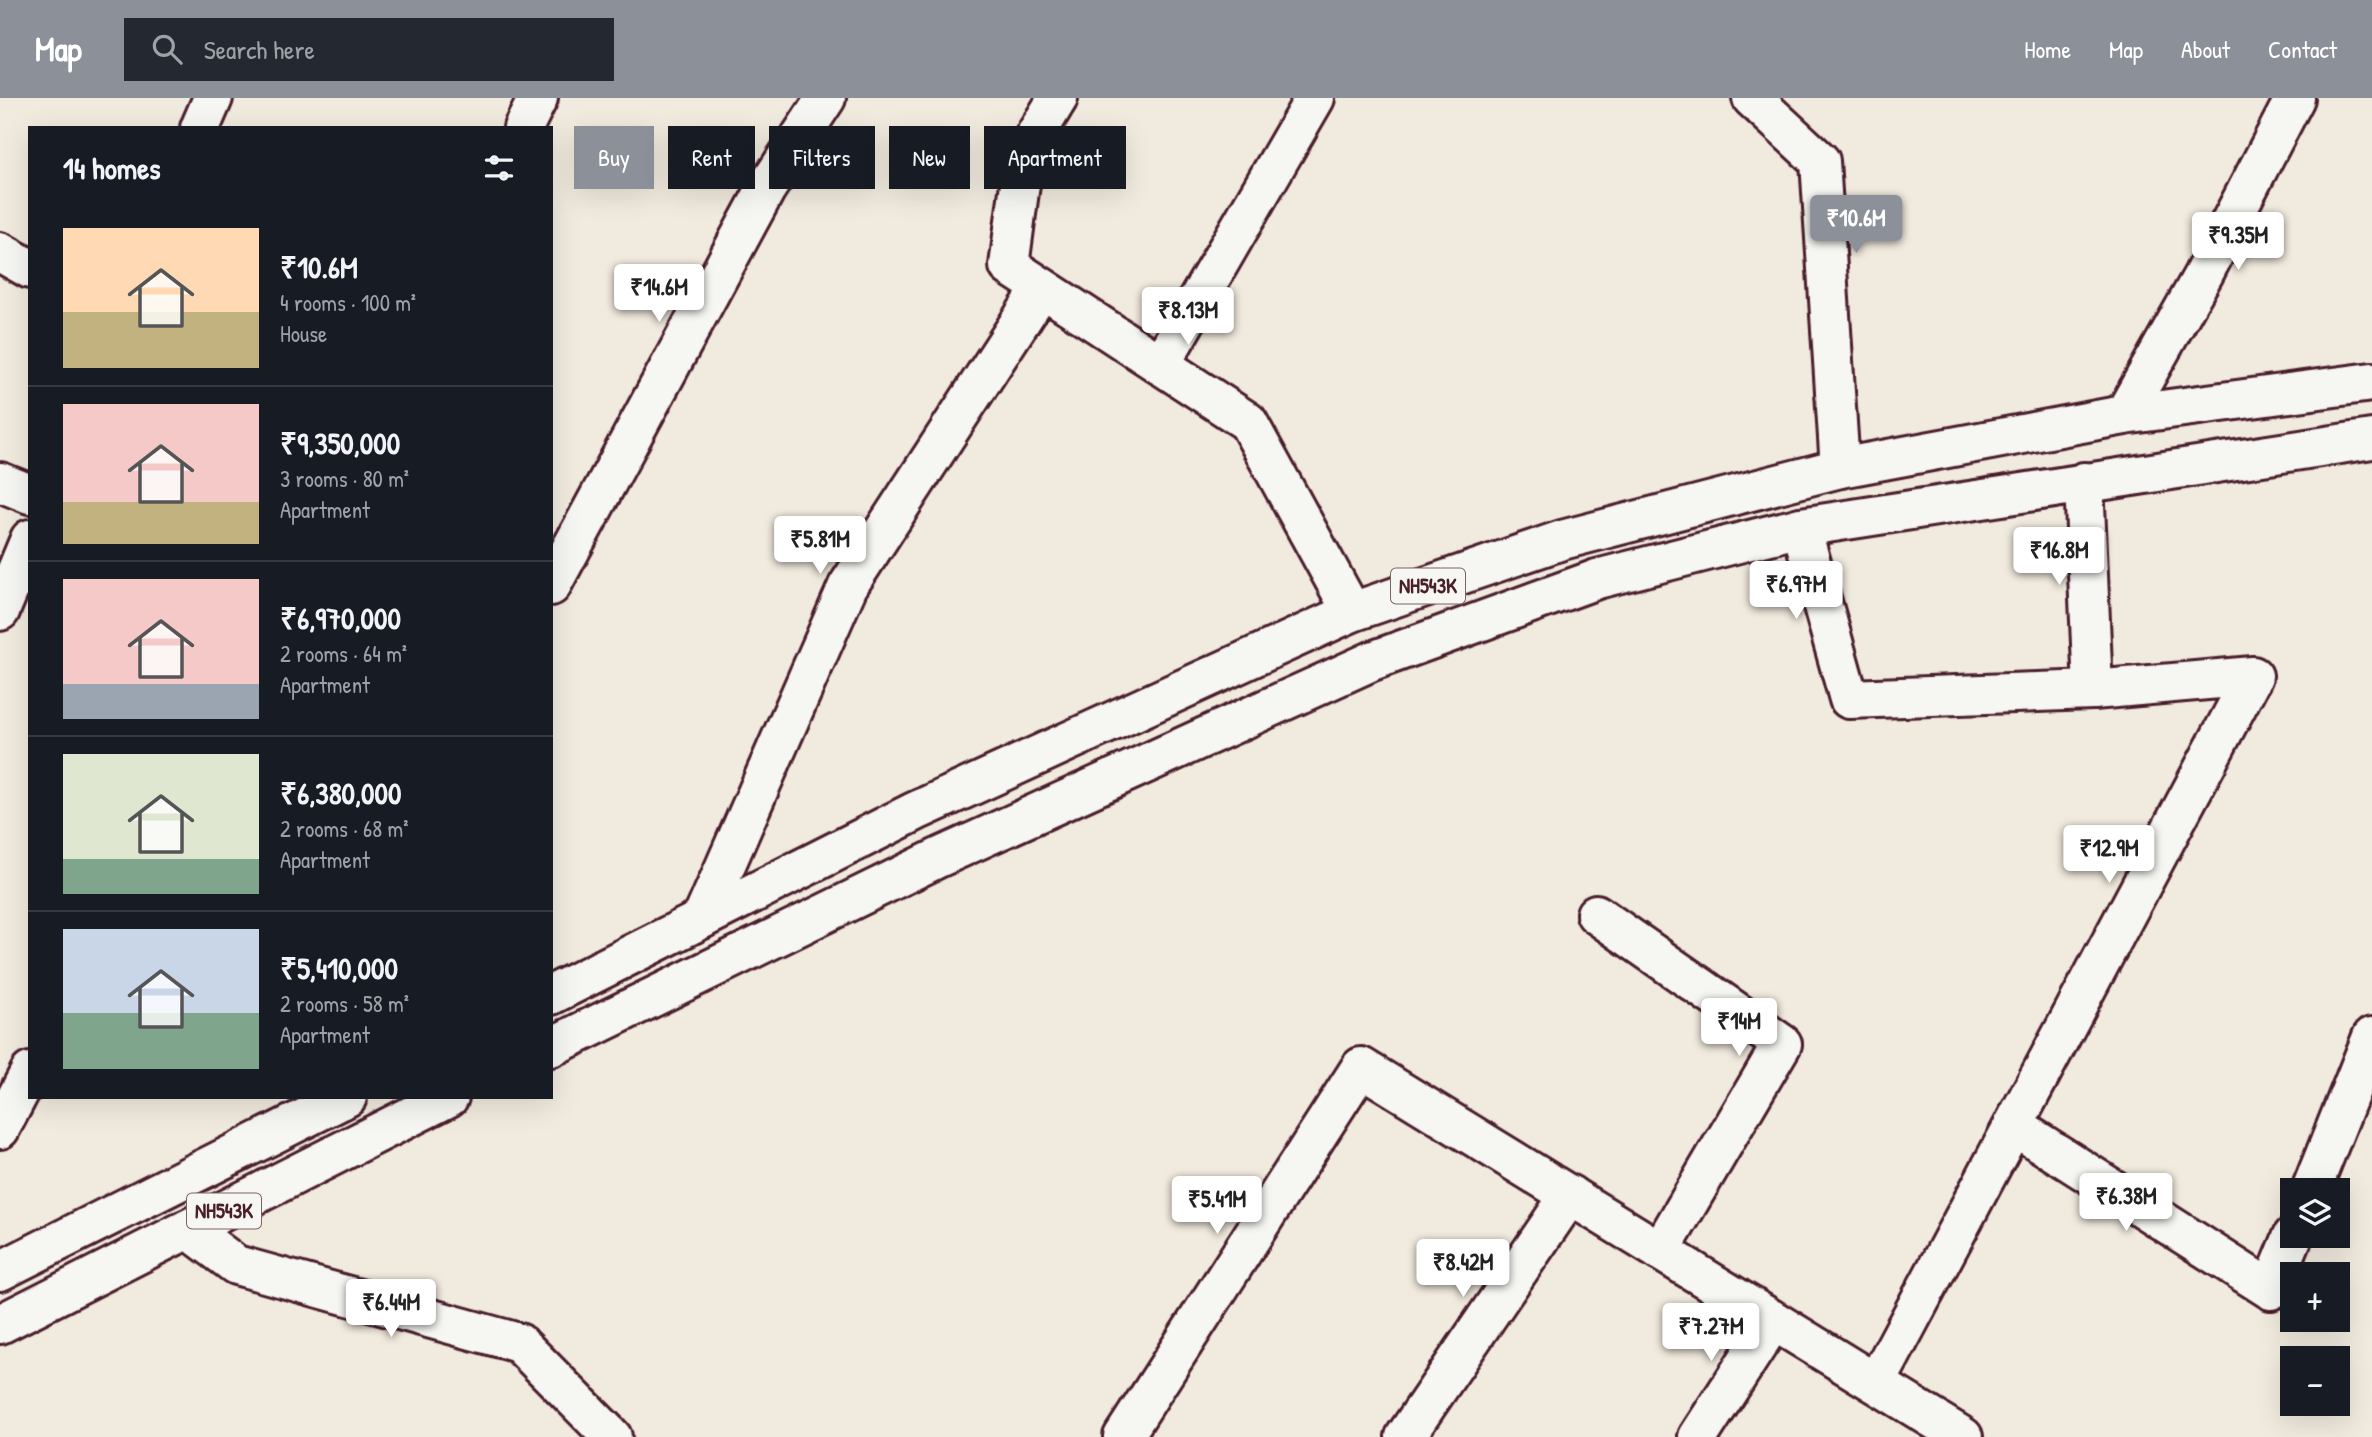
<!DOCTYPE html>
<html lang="en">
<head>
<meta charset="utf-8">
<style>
  :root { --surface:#171b24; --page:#242831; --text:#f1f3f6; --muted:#9ea1a6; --line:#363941; --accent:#8c9099 }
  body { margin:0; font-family:"Patrick Hand",sans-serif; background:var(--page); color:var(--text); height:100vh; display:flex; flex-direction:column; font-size:26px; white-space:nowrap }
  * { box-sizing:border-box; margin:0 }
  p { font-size:23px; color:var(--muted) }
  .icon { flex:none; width:38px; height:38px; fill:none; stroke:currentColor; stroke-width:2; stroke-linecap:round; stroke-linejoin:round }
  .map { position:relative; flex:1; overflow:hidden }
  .drawer { position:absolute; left:28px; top:28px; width:525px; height:973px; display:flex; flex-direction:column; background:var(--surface); border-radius:0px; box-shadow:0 7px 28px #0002 }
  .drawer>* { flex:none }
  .top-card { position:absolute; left:574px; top:28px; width:665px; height:63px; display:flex; gap:14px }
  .controls { position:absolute; left:2280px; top:1080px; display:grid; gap:14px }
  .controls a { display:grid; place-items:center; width:70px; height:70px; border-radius:0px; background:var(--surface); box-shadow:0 7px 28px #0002; font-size:35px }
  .price { position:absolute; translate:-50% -60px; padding:0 16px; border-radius:7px; background:#fff; color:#222; font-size:23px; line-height:46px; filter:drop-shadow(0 2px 4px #0008) }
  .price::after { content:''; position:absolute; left:50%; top:42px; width:21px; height:16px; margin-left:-10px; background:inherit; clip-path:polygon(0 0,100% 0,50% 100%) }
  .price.on { background:var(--accent); color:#fff }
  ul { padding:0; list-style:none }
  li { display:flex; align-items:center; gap:21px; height:175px; padding:0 35px }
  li+li { border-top:2px solid var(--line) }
  li span { display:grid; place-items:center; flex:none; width:196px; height:140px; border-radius:0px; color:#555 }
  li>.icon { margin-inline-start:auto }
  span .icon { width:84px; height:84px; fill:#fffc; stroke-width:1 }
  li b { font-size:30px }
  h2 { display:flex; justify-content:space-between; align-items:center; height:84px; padding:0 35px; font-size:30px }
  .chip { padding:0 24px; border-radius:0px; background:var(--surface); box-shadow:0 7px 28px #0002; font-size:24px; line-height:63px }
  .chip.on { background:var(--accent); color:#fff }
  header { display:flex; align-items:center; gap:42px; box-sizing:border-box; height:98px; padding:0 35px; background:var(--accent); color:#fff }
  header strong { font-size:33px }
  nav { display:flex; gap:38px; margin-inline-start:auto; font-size:24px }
  .search { width:490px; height:63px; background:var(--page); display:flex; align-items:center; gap:18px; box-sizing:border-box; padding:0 24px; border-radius:0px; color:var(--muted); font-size:26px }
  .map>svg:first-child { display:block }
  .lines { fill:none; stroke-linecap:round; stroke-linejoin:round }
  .minor-casing { stroke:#4a1f2b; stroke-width:44 }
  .highway-casing { stroke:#4a1f2b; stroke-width:44 }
  .minor { stroke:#f6f6f2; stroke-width:38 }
  .highway { stroke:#f6f6f2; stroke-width:38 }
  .labels { text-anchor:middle; stroke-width:7; stroke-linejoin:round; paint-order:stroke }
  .shield { fill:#f6f6f2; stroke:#7e6067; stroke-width:2 }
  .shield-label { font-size:21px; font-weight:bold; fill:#4a1f2b }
</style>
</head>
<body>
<header>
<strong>Map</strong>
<div class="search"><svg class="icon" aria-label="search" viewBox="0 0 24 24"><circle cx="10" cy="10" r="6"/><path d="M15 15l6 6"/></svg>Search here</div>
<nav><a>Home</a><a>Map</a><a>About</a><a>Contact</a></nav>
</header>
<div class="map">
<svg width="2372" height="1339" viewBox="0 0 2372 1339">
  <rect width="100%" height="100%" fill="#f1eade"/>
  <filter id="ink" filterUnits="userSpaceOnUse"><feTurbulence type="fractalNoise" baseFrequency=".0143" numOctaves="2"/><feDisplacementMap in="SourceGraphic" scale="14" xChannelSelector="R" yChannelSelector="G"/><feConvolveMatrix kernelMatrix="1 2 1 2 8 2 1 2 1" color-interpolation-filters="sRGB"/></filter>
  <g filter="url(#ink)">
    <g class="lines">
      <defs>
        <g id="minor">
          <path d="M1058 0 1024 56 1009 168 1248 324 1352 514"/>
          <path d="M1752 0 1820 63 1840 370"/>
          <path d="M200 30 213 0"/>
          <path d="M523 30 538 0"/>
          <path d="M0 154 30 171"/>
          <path d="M1160 267 1315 0"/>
          <path d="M2124 317 2203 177 2295 0"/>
          <path d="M0 384 30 396"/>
          <path d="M2084 384 2093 592"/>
          <path d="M1801 429 1849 601 2093 592 2253 578 1876 1285"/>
          <path d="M551 488 766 91 826 0"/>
          <path d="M0 513 30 441"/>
          <path d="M1596 816 1782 946 1660 1153"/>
          <path d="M702 821 848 488 1042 190"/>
          <path d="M2014 1028 2271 1192 2293 1138"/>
          <path d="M0 1031 30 974"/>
          <path d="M2311 1092 2372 939"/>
          <path d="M188 1131 236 1167 519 1245 612 1339"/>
          <path d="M1123 1339 1361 969 1963 1339"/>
          <path d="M1405 1339 1570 1097"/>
          <path d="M1698 1339 1773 1223"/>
        </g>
        <g id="highway">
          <path d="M551 897 916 713 1352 514 1562 442 1840 370 2124 317 2372 284"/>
          <path d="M551 949 938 760 1372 563 1597 481 1801 429 2372 341"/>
          <path d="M0 1173 347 999"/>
          <path d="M0 1226 449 999"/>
        </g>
      </defs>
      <!-- minor casing -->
      <use href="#minor" class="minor-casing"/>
      <!-- highway casing -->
      <use href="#highway" class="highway-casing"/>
      <!-- minor -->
      <use href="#minor" class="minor"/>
      <!-- highway -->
      <use href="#highway" class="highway"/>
    </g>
  </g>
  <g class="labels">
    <!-- shield labels -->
    <g class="shield">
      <rect x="1391" y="470.5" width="74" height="35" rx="5"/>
      <rect x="187" y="1095.5" width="74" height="35" rx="5"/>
    </g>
    <g class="shield-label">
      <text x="1428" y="495">NH543K</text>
      <text x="224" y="1120">NH543K</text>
    </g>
  </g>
</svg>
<div class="controls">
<a><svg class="icon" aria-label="layers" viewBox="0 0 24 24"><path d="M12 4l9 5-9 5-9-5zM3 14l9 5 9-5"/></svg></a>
<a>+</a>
<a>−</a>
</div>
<b class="price on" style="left:1856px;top:157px">₹10.6M</b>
<b class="price" style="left:2238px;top:174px">₹9.35M</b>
<b class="price" style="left:659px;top:226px">₹14.6M</b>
<b class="price" style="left:1188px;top:249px">₹8.13M</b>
<b class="price" style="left:820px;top:478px">₹5.81M</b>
<b class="price" style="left:2059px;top:489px">₹16.8M</b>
<b class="price" style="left:1796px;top:523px">₹6.97M</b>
<b class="price" style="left:2109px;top:787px">₹12.9M</b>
<b class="price" style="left:1739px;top:960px">₹14M</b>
<b class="price" style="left:2126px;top:1135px">₹6.38M</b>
<b class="price" style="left:1217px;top:1138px">₹5.41M</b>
<b class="price" style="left:1463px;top:1201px">₹8.42M</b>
<b class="price" style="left:391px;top:1241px">₹6.44M</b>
<b class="price" style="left:1711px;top:1265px">₹7.27M</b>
<div class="top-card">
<a class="chip on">Buy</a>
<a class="chip">Rent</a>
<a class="chip">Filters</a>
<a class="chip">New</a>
<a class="chip">Apartment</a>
</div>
<section class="drawer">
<h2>14 homes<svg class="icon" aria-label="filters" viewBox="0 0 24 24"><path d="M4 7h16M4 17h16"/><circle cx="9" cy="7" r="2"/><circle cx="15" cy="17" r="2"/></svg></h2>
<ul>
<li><span style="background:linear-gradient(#ffd9b3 60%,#c2b280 0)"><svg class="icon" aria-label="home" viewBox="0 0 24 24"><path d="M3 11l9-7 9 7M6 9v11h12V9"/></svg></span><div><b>₹10.6M</b><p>4 rooms · 100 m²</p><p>House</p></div></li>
<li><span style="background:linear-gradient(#f6c9c9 70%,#c2b280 0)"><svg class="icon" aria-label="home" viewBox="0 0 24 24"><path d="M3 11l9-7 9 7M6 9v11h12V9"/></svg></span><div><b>₹9,350,000</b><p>3 rooms · 80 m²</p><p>Apartment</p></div></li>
<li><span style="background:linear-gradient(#f6c9c9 75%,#9aa5b1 0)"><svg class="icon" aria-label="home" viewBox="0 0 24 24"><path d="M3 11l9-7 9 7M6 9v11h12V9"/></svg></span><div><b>₹6,970,000</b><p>2 rooms · 64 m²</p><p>Apartment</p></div></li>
<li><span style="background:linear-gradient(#dfe7d0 75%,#7fa58c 0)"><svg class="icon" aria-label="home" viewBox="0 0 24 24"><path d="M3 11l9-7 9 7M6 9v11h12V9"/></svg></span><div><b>₹6,380,000</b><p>2 rooms · 68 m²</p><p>Apartment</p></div></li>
<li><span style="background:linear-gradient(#c9d6e8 60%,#7fa58c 0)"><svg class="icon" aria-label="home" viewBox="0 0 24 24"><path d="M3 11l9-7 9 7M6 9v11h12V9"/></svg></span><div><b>₹5,410,000</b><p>2 rooms · 58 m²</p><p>Apartment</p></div></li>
</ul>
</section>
</div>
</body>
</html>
